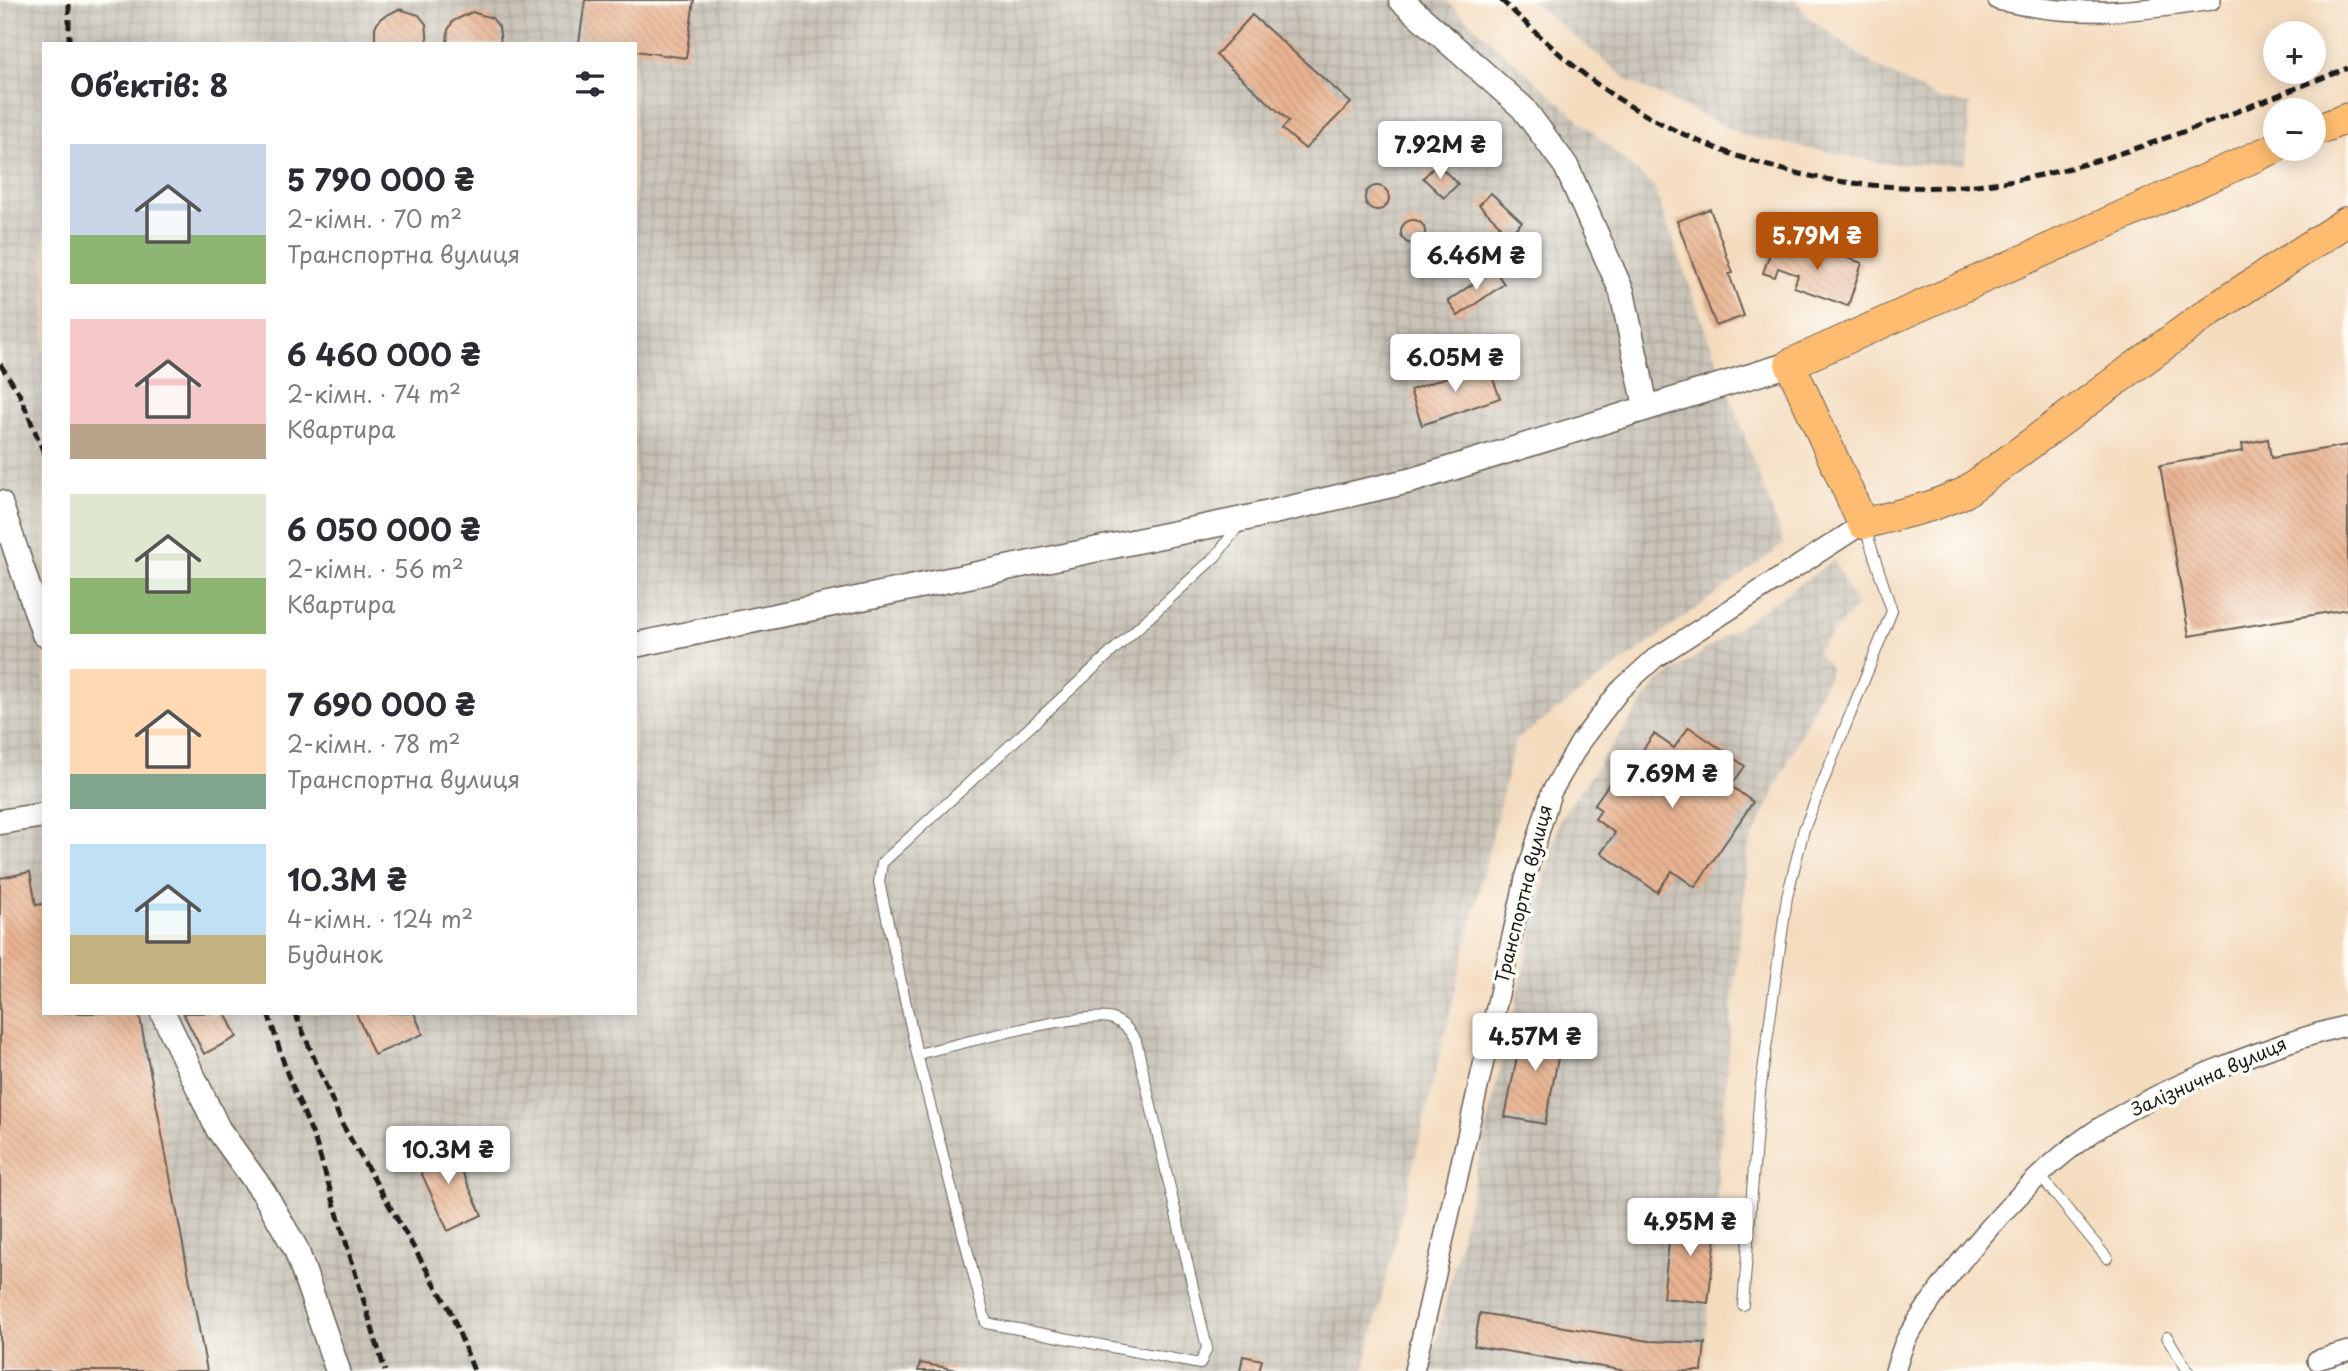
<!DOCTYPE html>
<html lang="uk">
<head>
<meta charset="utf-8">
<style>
  :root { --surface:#fff; --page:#f2f2f3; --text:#2b2b33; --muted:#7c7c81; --accent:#b45309 }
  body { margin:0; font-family:"Playpen Sans",sans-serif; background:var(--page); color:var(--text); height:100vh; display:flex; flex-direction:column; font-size:26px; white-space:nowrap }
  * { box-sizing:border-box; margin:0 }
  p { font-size:23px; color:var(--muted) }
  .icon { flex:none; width:38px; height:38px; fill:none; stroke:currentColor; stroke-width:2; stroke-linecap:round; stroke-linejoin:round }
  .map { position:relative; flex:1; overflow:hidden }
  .panel { position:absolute; left:42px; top:42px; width:595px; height:973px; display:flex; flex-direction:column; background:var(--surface); border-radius:0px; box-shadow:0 4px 18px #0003 }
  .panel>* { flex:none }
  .tools { position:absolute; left:2263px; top:21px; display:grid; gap:14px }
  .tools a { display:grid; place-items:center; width:63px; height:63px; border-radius:50%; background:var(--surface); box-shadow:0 4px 18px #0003; font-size:35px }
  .price { position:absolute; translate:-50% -60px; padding:0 16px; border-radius:7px; background:#fff; color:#222; font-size:23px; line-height:46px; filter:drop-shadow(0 2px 4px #0008) }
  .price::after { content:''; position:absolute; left:50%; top:42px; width:21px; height:16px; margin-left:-10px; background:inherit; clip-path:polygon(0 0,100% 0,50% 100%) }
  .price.current { background:var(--accent); color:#fff }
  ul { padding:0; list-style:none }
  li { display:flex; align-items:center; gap:21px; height:175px; padding:0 28px }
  li span { display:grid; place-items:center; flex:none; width:196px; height:140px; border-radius:0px; color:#555 }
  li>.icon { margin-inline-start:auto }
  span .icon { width:84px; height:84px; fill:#fffc; stroke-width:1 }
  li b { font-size:30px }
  h2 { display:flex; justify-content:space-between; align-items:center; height:84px; padding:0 28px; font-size:30px }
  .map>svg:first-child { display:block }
  .industrial { fill:url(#industrial-grid); fill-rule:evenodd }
  .building { fill:url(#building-back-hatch) }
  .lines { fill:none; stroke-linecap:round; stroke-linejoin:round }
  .service-casing { stroke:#685f55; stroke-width:12 }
  .minor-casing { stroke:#685f55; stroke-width:22 }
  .tertiary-casing { stroke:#685f55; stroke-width:27 }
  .primary-casing { stroke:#685f55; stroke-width:32 }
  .service { stroke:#fff; stroke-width:10 }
  .minor { stroke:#fff; stroke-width:19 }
  .tertiary { stroke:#fff; stroke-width:24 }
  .primary { stroke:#fdbc6f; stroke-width:30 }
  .rail { stroke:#1c1c1c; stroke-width:5; stroke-dasharray:10 5; stroke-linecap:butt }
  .labels { text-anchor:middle; stroke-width:7; stroke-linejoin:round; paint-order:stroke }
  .street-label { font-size:18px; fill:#1c1c1c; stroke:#fdfcf7 }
</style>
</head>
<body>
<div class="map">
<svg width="2348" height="1371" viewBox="0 0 2348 1371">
  <defs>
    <pattern id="industrial-grid" width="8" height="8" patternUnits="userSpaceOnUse" patternTransform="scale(1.75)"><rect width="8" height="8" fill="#c9c3b8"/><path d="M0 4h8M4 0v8" fill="none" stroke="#aca79e"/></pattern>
    <pattern id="building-back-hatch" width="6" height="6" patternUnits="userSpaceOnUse" patternTransform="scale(1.75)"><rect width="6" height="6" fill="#e9b492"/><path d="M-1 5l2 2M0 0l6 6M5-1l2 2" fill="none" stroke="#c79a7d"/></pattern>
  </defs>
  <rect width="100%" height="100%" fill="#fdfcf7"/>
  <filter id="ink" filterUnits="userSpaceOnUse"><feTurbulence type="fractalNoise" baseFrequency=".0143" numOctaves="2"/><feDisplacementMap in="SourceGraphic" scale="14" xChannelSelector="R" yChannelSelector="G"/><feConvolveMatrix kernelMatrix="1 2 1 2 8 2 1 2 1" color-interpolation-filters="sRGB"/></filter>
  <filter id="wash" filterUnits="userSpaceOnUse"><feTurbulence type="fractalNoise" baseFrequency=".00686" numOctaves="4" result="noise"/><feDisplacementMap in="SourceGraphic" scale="28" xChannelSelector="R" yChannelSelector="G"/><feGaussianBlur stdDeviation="1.57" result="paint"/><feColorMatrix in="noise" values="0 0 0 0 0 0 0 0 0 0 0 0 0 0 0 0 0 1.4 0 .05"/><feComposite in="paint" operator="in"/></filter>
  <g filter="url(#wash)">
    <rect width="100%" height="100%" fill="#f4dbbe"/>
    <!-- industrial -->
    <g class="industrial">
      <path d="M0 0H1445L1653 186 1784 544 1515 741 1364 1371H0ZM44 44H635V1013H44Z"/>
      <path d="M1530 0H1795L1809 18 1872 64 1938 99 1970 104 1965 165 1884 163 1745 136 1629 81Z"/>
      <path d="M1834 560 1856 607 1816 651 1831 669 1749 846 1730 1031 1703 1371H1429L1559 820 1656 684Z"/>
    </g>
    <g id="blocks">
      <!-- building -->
      <g class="building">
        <path d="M585 0H694L686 58 635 51V44L579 43Z"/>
        <path d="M399 9 419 15 426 24 428 44H375V27L381 18Z"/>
        <path d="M472 12 492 18 499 27 501 44H447L448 30 453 21Z"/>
        <path d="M1252 15 1351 103 1305 149 1282 129 1289 121 1216 55Z"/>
        <path d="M1437 164 1458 184 1444 198 1423 178Z"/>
        <circle cx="1377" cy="198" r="12"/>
        <path d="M1491 193 1522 222 1503 241 1494 232 1500 225 1479 205Z"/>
        <path d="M1710 209 1733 273 1729 274 1744 316 1716 326 1677 221Z"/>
        <circle cx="1413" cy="232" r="12"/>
        <path d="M1773 245 1805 256 1809 245 1862 263 1848 306 1794 287 1798 275 1778 268 1775 277 1763 273Z"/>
        <path d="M1494 269 1504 284 1458 316 1448 301Z"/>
        <path d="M1487 363 1500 398 1422 425 1410 390Z"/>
        <path d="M2268 439 2271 458 2348 445V609L2189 636 2160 465 2243 451 2242 444Z"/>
        <path d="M1689 727 1745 766 1731 786 1753 802 1695 887 1672 871 1657 892 1601 853 1615 833 1595 819 1601 810 1594 805 1623 764 1630 768 1654 734 1674 748Z"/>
        <path d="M30 872 36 905 44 904V1013H139L207 1371H0V878Z"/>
        <path d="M183 1013H225L237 1037 204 1054Z"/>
        <path d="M356 1013H414L423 1034 374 1055Z"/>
        <path d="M1524 1021 1564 1028 1545 1124 1505 1117Z"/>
        <path d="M448 1141 482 1215 448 1231 414 1157Z"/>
        <path d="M1672 1214 1718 1219 1708 1303 1663 1298Z"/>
        <path d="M1480 1313 1649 1341 1705 1343 1702 1371H1627L1474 1346Z"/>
        <path d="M1243 1356 1262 1360 1259 1371H1240Z"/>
        <path d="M920 1363 958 1370 957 1371H918Z"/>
      </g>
    </g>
  </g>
  <g filter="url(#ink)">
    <use href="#blocks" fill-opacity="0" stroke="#685f55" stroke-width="2"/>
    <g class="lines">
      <defs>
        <g id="service">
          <path d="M917 1054C953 1046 1086 1009 1113 1019 1125 1024 1130 1031 1136 1041L1207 1348 1200 1364 986 1323 917 1054 879 882 882 863 1216 556 1239 525"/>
          <path d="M2041 1177 2107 1258"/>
          <path d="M1743 1305 1760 1092 1787 897 1804 829 1892 611 1865 528"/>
          <path d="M2167 1337 2188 1371"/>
        </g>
        <g id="minor">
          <path d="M1998 0C2074 18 2135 12 2211 0"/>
          <path d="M2317 1360 2348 1351"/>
          <path d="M1414 1371 1525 879 1551 793 1581 741 1620 690 1655 658 1863 524"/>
          <path d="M1895 1371C1899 1360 1902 1346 1908 1336 1946 1273 2028 1176 2089 1135 2156 1088 2269 1045 2348 1025"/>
        </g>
        <g id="tertiary">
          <path d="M1401 0 1523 108 1566 166 1622 292 1646 407"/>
          <path d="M0 503 44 634"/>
          <path d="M635 645 1243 519 1413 480 1790 364"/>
          <path d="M0 822 44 815"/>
          <path d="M163 1013 218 1129 264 1193 296 1249 338 1371"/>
        </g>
        <g id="primary">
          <path d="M2314 131 2348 118"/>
          <path d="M2275 148 1790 364 1863 524 1931 506 1964 493 2206 314 2348 221"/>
        </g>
      </defs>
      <!-- service casing -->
      <use href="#service" class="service-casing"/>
      <!-- minor casing -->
      <use href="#minor" class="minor-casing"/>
      <!-- tertiary casing -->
      <use href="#tertiary" class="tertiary-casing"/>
      <!-- primary casing -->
      <use href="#primary" class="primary-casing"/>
      <!-- service -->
      <use href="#service" class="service"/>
      <!-- minor -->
      <use href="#minor" class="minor"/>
      <!-- tertiary -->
      <use href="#tertiary" class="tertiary"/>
      <!-- primary -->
      <use href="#primary" class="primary"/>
      <!-- rail -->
      <g class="rail">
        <path d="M1501 0C1536 32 1574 70 1614 96 1749 183 1914 210 2070 168 2165 143 2256 103 2348 68"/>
        <path d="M69 44V0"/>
        <path d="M0 364 19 393 44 453"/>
        <path d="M268 1013 287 1073 315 1140 385 1371"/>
        <path d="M295 1013 342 1124 450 1310 474 1371"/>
      </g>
    </g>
  </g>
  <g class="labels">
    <!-- street labels -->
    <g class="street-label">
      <text transform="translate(1524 894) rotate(-76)" y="6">Транспортна вулиця</text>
      <text transform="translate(2209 1077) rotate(-24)" y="6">Залізнична вулиця</text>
    </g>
  </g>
</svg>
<div class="tools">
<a>+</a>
<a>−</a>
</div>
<b class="price" style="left:1440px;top:181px">7.92M ₴</b>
<b class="price current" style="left:1817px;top:272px">5.79M ₴</b>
<b class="price" style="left:1476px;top:292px">6.46M ₴</b>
<b class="price" style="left:1455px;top:394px">6.05M ₴</b>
<b class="price" style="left:1672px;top:810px">7.69M ₴</b>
<b class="price" style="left:1535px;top:1073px">4.57M ₴</b>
<b class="price" style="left:448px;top:1186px">10.3M ₴</b>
<b class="price" style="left:1690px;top:1258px">4.95M ₴</b>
<section class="panel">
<h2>Об’єктів: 8<svg class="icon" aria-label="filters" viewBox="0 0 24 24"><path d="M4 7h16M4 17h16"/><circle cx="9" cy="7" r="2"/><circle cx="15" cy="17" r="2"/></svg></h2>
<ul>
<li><span style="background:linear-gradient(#c9d6e8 65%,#8fb573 0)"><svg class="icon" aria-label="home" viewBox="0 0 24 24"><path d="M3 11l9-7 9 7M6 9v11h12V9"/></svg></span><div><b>5 790 000 ₴</b><p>2-кімн. · 70 m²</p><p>Транспортна вулиця</p></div></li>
<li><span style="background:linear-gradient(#f6c9c9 75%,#b9a48a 0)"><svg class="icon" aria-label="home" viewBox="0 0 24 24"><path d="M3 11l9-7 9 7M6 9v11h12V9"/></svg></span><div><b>6 460 000 ₴</b><p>2-кімн. · 74 m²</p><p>Квартира</p></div></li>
<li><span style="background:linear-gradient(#dfe7d0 60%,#8fb573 0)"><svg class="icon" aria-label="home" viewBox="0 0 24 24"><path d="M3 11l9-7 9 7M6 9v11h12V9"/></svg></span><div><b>6 050 000 ₴</b><p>2-кімн. · 56 m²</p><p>Квартира</p></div></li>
<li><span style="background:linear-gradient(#ffd9b3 75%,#7fa58c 0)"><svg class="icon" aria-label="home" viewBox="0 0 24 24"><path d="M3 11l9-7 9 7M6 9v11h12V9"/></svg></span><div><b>7 690 000 ₴</b><p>2-кімн. · 78 m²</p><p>Транспортна вулиця</p></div></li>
<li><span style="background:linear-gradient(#bfe0f5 65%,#c2b280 0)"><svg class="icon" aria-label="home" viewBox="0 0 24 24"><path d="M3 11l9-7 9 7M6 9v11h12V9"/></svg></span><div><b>10.3M ₴</b><p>4-кімн. · 124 m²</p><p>Будинок</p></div></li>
</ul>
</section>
</div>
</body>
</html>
